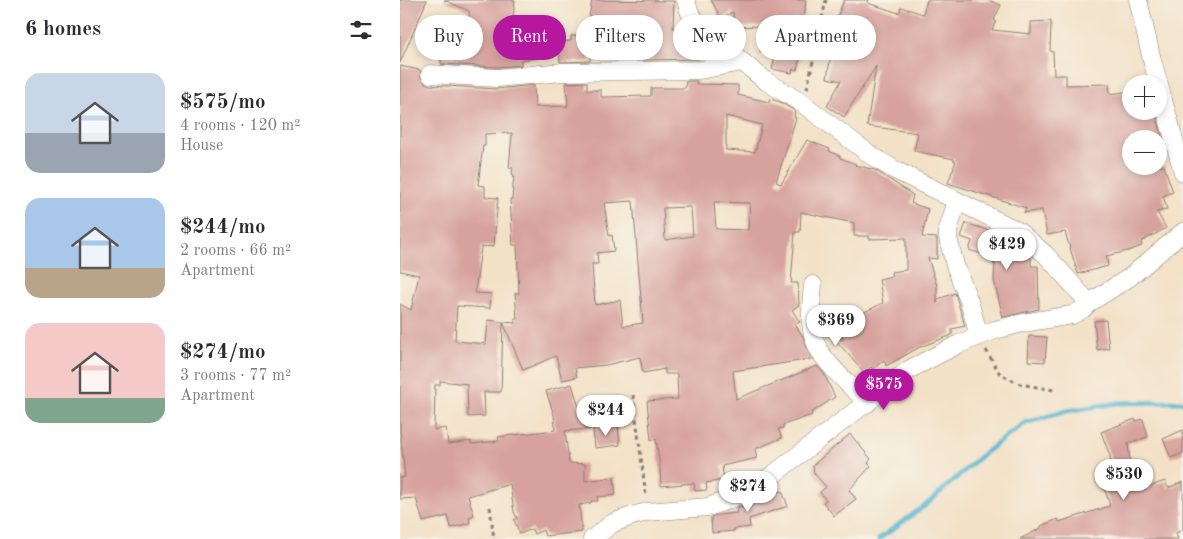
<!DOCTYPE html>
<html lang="en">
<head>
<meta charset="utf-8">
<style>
  :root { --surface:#fff; --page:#f7f7f7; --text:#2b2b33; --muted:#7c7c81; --accent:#b5179e }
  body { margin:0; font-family:"Old Standard TT",serif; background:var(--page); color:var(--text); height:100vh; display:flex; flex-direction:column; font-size:19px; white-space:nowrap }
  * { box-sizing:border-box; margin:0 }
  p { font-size:16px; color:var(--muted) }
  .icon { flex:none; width:28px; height:28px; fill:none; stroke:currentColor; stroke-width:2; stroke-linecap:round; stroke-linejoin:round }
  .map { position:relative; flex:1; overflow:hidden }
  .side { display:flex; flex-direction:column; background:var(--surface); width:400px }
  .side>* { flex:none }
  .guide { position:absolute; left:15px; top:15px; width:475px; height:45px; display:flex; gap:10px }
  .tools { position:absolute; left:722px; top:75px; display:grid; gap:10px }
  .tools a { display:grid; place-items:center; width:45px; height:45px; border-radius:50%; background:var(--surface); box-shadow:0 2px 8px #0003; font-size:25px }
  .price { position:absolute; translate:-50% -42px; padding:0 11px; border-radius:18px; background:#fff; color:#222; font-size:16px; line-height:32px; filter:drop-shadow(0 1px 2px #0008) }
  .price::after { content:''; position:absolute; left:50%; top:30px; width:15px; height:11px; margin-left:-8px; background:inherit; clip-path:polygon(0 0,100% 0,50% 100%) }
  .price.on { background:var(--accent); color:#fff }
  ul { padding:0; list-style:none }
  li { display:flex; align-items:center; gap:15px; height:125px; padding:0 25px }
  li span { display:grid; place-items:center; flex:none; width:140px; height:100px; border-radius:15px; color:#555 }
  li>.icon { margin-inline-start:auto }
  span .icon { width:60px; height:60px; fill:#fffc; stroke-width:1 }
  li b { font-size:21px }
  h2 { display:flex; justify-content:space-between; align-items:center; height:60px; padding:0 25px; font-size:21px }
  .chip { padding:0 18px; border-radius:22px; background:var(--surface); box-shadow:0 2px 8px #0003; font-size:18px; line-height:45px }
  .chip.on { background:var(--accent); color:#fff }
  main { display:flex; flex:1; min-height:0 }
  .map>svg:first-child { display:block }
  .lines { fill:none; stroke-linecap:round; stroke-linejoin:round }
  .stream { stroke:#4fb2ce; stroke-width:5 }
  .building { fill:#d7a29d; fill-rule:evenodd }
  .minor-casing { stroke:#887e72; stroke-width:19 }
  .path { stroke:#887e72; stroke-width:3; stroke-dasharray:4 4; stroke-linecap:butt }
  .minor { stroke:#fff; stroke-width:18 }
</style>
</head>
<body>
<main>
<section class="side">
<h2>6 homes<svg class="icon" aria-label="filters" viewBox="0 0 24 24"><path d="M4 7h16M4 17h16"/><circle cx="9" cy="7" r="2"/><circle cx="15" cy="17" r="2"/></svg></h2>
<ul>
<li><span style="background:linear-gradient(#c9d6e8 60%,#9aa5b1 0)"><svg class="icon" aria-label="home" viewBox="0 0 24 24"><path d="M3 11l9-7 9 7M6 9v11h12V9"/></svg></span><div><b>$575/mo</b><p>4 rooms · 120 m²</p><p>House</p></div></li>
<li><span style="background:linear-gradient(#a9c7e8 70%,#b9a48a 0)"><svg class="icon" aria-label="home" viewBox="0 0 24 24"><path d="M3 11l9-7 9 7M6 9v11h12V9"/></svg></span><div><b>$244/mo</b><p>2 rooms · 66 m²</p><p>Apartment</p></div></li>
<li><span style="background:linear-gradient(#f6c9c9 75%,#7fa58c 0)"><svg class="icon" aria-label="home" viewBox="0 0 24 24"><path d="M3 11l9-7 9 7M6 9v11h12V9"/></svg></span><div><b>$274/mo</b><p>3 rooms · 77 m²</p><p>Apartment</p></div></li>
</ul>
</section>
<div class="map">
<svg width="783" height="539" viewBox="0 0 783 539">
  <rect width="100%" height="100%" fill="#f7f3e8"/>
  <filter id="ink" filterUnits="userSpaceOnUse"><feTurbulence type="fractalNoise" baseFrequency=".02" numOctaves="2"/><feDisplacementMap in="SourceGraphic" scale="10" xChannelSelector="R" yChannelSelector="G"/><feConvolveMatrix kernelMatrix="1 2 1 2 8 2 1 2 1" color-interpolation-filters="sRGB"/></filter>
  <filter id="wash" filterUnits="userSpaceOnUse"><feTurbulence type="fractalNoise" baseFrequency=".0096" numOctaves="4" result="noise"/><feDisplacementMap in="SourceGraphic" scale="20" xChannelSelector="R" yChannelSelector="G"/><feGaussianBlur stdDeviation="1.12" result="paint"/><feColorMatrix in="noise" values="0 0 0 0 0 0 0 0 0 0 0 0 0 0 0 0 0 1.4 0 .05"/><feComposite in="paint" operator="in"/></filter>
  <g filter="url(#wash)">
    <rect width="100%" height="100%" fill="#f3e1c7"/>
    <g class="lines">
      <!-- stream -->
      <path class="stream" d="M479 539 526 505 583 454 625 423 667 411 718 403 783 402"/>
    </g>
    <g id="blocks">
      <!-- building -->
      <g class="building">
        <path d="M0 0H27L0 63Z"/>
        <path d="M44 0H115L113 19 136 18 137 58 121 60V65L97 67 41 64V56L54 57 55 43 71 44 69 11Z"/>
        <path d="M192 0 274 1 273 28H278L277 42 300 44 299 59 242 60V45L190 42V61L160 62 159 42 171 41V36H186Z"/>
        <path d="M311 0H406L404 19 409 20 397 70 393 69 392 73 372 69 376 53 360 52 362 26 334 27 333 12 321 18Z"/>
        <path d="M444 0H469L468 3 499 13 501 7 523 14 527 0H588L601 5 594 20 596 21 592 30 631 34V22L651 21 650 51 653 52 654 75H666V85L709 84 710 94 731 91V111H755L763 139H731V166H764L773 192 763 196 767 209 757 212 766 228 741 242 742 246 728 251 706 256 708 266 678 274 665 232 647 235 642 210 624 213 626 208 548 183 556 161H554V159L514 151 518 133 467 126 476 66 444 117 427 106 441 81 427 78 431 55 427 54 434 25Z"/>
        <path d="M0 66 20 70 21 79 25 83 29 85 97 89 134 85 135 107 168 106 166 83 187 82V90H201V97L251 96V88H285L286 81H297L296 84 338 85V95L369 102 370 99 380 102 395 111 394 117 396 118 376 182 381 184 407 140 430 149 429 151 440 156V158L456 164 455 165 475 170 513 195 511 203 528 209 522 237 537 238V259L528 258 537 286V303L538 299 555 293 565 326 552 329V335L520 347 486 366 484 360 473 369 471 367 464 373 435 339H443L437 325 447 320 454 319V317L483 303 479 279 492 276 491 272 506 270V238L469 239V236H454V223L401 212 400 232H395L391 283H398L399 305 392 310 400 322 395 324 403 337 412 359 333 371 336 399 417 366 424 374 435 397 411 413 412 415 383 425V428L378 429 382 438 355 449 357 458 322 466 324 480 306 483 307 490 295 491 294 483 261 486 260 468 256 439 251 440 247 401 278 399 277 374H265V369L243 373 240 357 206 365 175 368 177 377 162 380 156 356 123 370 103 322 115 323V319H117L115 293H119L117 245H113L110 199H112L114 175 112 174 113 168H109L112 133 85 134V146H83L78 185 85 186V197L98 198 94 246 81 247 75 293 91 294 90 308 57 306 55 341 86 344 88 320 103 322 101 392H84L85 416 68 417 67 384 40 381V385H35L34 430 46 428 48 444 71 441V444L99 441 98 437 155 430 154 415 146 391 172 384 180 411H190L191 429 165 431 169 463 185 464V481L214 477 216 495 197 497 198 501H191V503L179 505 182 532 145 536 143 530 134 534 132 529 120 534 114 520 117 518 114 512 110 484 68 496 74 515 69 517 70 523 51 528 48 516 23 522 16 498 0 499V478L5 477 0 430V304L11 310 19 275 0 271ZM326 116 362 125 355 152 326 150ZM233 201 243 323 223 326 220 300 195 305 192 264H198L197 253 214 251 212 235 209 236 204 203ZM314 202 350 203 348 230 316 229ZM291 207 293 236 265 240 263 208Z"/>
        <path d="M566 223 599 234 598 236 612 240 616 243 614 255 629 254 631 256V266H638L639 309 603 317 594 280 595 264H593L595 258 569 250 572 241 561 237Z"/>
        <path d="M706 320 709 348 697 350 694 321Z"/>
        <path d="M629 336 647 337 645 362 628 361Z"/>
        <path d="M735 419 736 421 743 419 748 437 728 443 733 492 765 481 768 488 783 482V530L776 533 778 539H620L641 528V526L658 519 659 522 710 506 703 483 713 481 710 456 701 432Z"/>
        <path d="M218 426 220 445 195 448 193 429Z"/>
        <path d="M783 430V453L771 458 763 439Z"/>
        <path d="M450 434 471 459 468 463 471 466 449 490 456 499 434 516 423 502 426 500 420 492 426 487 414 473 413 465Z"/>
        <path d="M382 491 388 506 349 519 350 527 334 529V531L312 533 311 517 318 515 337 513 336 508 347 505V502L355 498Z"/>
      </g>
    </g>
  </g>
  <g filter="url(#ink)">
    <use href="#blocks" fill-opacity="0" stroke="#887e72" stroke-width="1"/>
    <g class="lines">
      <defs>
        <g id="minor">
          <path d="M286 0 289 11 296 22 308 34 366 81 403 104 472 156 495 170 618 231 646 255 689 303"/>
          <path d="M738 0 752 60 783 172"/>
          <path d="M30 74 97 78 163 72 300 70 342 62"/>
          <path d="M557 201 548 230V238L555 265 569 301 579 336"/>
          <path d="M413 285C411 304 408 325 416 344 423 362 453 388 468 403"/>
          <path d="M192 539 213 523 232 516 247 512 308 507 333 498 370 477 510 369 559 344 595 330 623 323 672 315 683 309 689 303 730 277 783 232"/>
        </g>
      </defs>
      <!-- minor casing -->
      <use href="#minor" class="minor-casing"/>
      <!-- path -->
      <g class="path">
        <path d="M407 89 426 0"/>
        <path d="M586 350 600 374 620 384 654 390"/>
        <path d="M233 395 246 496"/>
        <path d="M90 507 94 539"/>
      </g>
      <!-- minor -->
      <use href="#minor" class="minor"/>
    </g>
  </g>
</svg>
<div class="tools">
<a>+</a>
<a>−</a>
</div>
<b class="price" style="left:607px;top:271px">$429</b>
<b class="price" style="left:436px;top:347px">$369</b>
<b class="price on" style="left:484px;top:411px">$575</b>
<b class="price" style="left:206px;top:437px">$244</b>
<b class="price" style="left:724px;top:501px">$530</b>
<b class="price" style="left:348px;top:513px">$274</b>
<div class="guide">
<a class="chip">Buy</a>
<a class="chip on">Rent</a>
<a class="chip">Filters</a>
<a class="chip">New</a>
<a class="chip">Apartment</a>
</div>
</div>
</main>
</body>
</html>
